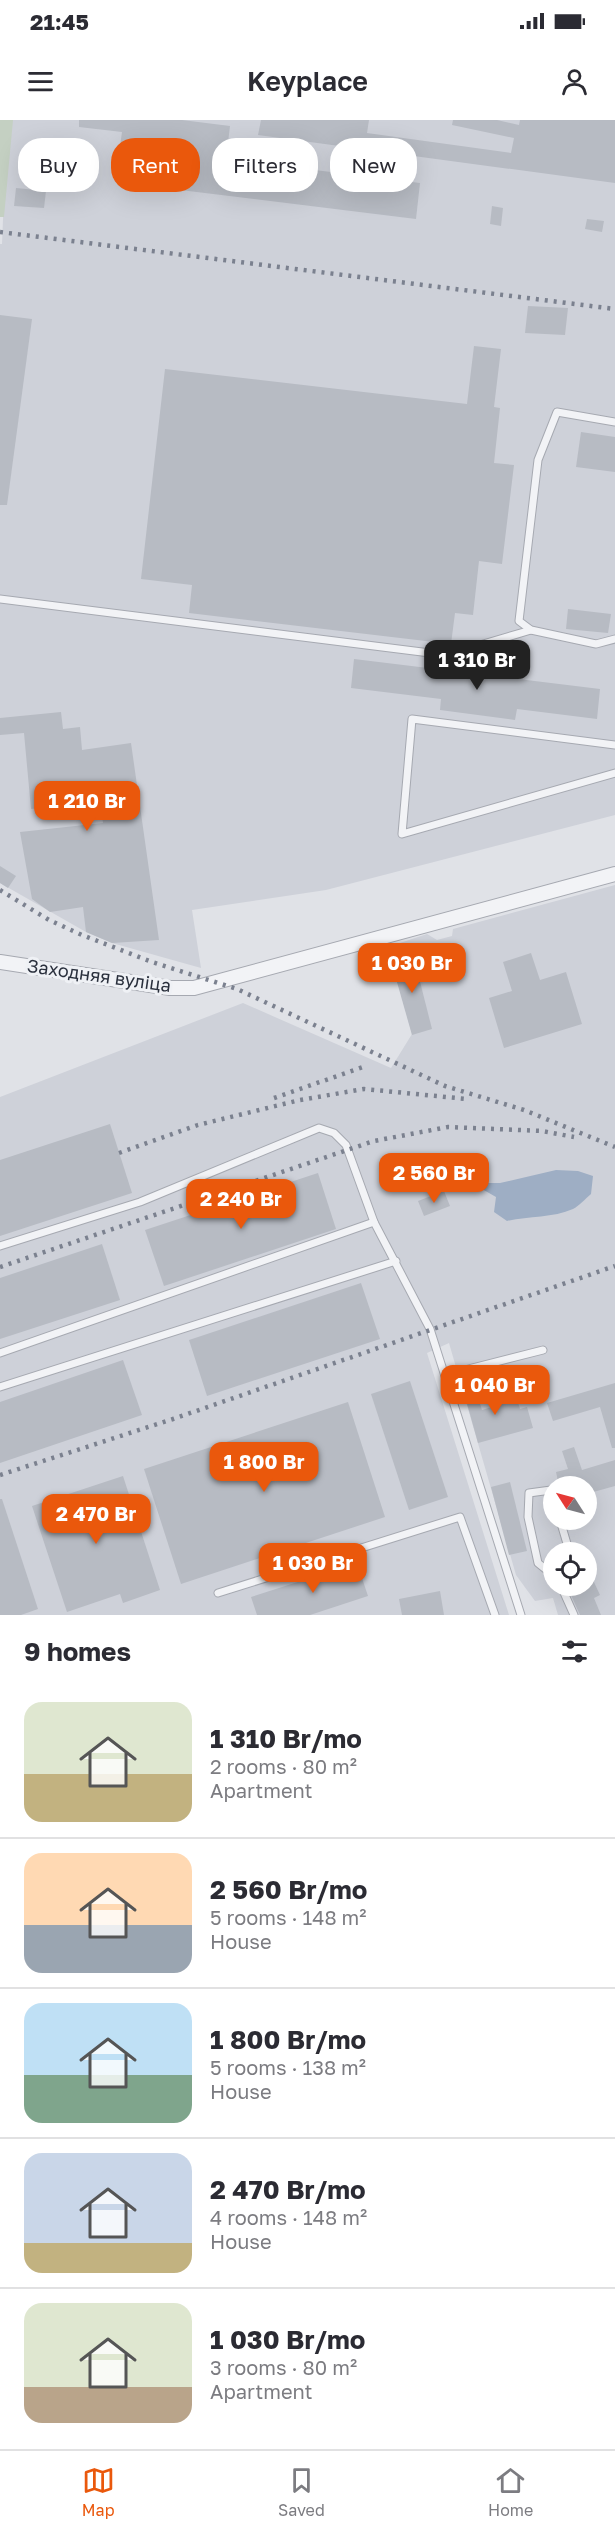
<!DOCTYPE html>
<html lang="en">
<head>
<meta charset="utf-8">
<style>
  :root { --surface:#fff; --page:#f2f2f3; --text:#2b2b33; --muted:#7c7c81; --line:#e1e1e2; --accent:#ea580c }
  body { margin:0; font-family:"Golos Text",sans-serif; background:var(--page); color:var(--text); height:100vh; display:flex; flex-direction:column; font-size:22px; white-space:nowrap }
  * { box-sizing:border-box; margin:0 }
  p { font-size:20px; color:var(--muted) }
  .icon { flex:none; width:33px; height:33px; fill:none; stroke:currentColor; stroke-width:2; stroke-linecap:round; stroke-linejoin:round }
  .map { position:relative; height:1495px; overflow:hidden }
  .details { display:flex; flex-direction:column; background:var(--surface); flex:1 }
  .details>* { flex:none }
  .top-card { position:absolute; left:18px; top:18px; width:579px; height:54px; display:flex; gap:12px }
  .needle { width:39px; rotate:306deg }
  .controls { position:absolute; left:543px; top:1356px; display:grid; gap:12px }
  .controls a { display:grid; place-items:center; width:54px; height:54px; border-radius:50%; background:var(--surface); box-shadow:0 6px 24px #0002; font-size:30px }
  .price { position:absolute; translate:-50% -51px; padding:0 14px; border-radius:12px; background:var(--accent); color:#fff; font-size:20px; line-height:39px; filter:drop-shadow(0 2px 3px #0008) }
  .price::after { content:''; position:absolute; left:50%; top:36px; width:18px; height:14px; margin-left:-9px; background:inherit; clip-path:polygon(0 0,100% 0,50% 100%) }
  .price.active { background:#222; color:#fff }
  ul { padding:0; list-style:none }
  li { display:flex; align-items:center; gap:18px; height:150px; padding:0 24px }
  li+li { border-top:2px solid var(--line) }
  li span { display:grid; place-items:center; flex:none; width:168px; height:120px; border-radius:18px; color:#555 }
  li>.icon { margin-inline-start:auto }
  span .icon { width:72px; height:72px; fill:#fffc; stroke-width:1 }
  li b { font-size:26px }
  h2 { display:flex; justify-content:space-between; align-items:center; height:72px; padding:0 24px; font-size:26px }
  .pill { padding:0 21px; border-radius:24px; background:var(--surface); box-shadow:0 6px 24px #0002; font-size:21px; line-height:54px }
  .pill.active { background:var(--accent); color:#fff }
  .status { display:flex; justify-content:space-between; align-items:center; height:42px; padding:0 30px; background:var(--surface); direction:ltr }
  .status svg { height:16px; fill:currentColor }
  header { display:flex; justify-content:space-between; align-items:center; height:78px; padding:0 24px; background:var(--surface); font-size:27px; font-weight:600 }
  .menu { display:flex; justify-content:space-around; align-items:center; height:84px; border-top:2px solid var(--line); background:var(--surface); font-size:16px; color:var(--muted) }
  .menu a { display:grid; justify-items:center; gap:3px }
  .menu .active { color:var(--accent) }
  .map>svg:first-child { display:block }
  .built { fill:#ced1d9; fill-rule:evenodd }
  .green { fill:#c4d0c2 }
  .water { fill:#9eaec4 }
  .building { fill:#b7bbc3 }
  .lines { fill:none; stroke-linecap:round; stroke-linejoin:round }
  .lane-casing { stroke:#a6a9b1; stroke-width:9 }
  .street-casing { stroke:#a6a9b1; stroke-width:16 }
  .lane { stroke:#f2f3f6; stroke-width:7 }
  .street { stroke:#f2f3f6; stroke-width:14 }
  .rail { stroke:#7b818f; stroke-width:4.5; stroke-dasharray:3 6; stroke-linecap:butt }
  .labels { text-anchor:middle; stroke-width:6; stroke-linejoin:round; paint-order:stroke }
  .street-label { font-size:18px; fill:#2a303d; stroke:#eff1f5 }
</style>
</head>
<body>
<div class="status"><b>21:45</b><svg viewBox="0 0 49 12"><path d="M0 12V9h3v3zM5 12V6h3v6zM10 12V3h3v9zM15 12V0h3v12zM26 1h20v11H26zM47 4h2v5h-2z"/></svg></div>
<header><svg class="icon" aria-label="menu" viewBox="0 0 24 24"><path d="M4 6h16M4 12h16M4 18h16"/></svg>Keyplace<svg class="icon" aria-label="person" viewBox="0 0 24 24"><circle cx="12" cy="8" r="4"/><path d="M4 21q1-7 8-7t8 7"/></svg></header>
<div class="map">
<svg width="615" height="1495" viewBox="0 0 615 1495">
  <rect width="100%" height="100%" fill="#e0e2e7"/>
  <!-- built -->
  <g class="built">
    <path d="M7 0H615V695L326 770 192 790 201 848 112 823 86 812 0 763V124H2Z"/>
    <path d="M615 765V1495H558L553 1478 535 1481 516 1455 449 1223 427 1233 509 1495H0V977L243 883 391 948 412 914 388 827 427 814 437 820 452 816 453 809ZM554 1366H586V1400H554ZM554 1432H586V1466H554Z"/>
  </g>
  <!-- green -->
  <path class="green" d="M0 0H13L4 97H0Z"/>
  <!-- water -->
  <path class="water" d="M556 1050 578 1051 593 1056 591 1074C585 1079 579 1086 573 1089 553 1098 528 1096 507 1101L494 1092 496 1077 482 1069 488 1063H500Z"/>
  <!-- building -->
  <g class="building">
    <path d="M79 0H182L230 6 226 39 420 63 416 99 115 62 122 12 79 7Z"/>
    <path d="M261 0H369L367 13 511 33 514 18 452 5 453 0H497L519 5 520 0H615V63L258 15Z"/>
    <path d="M16 68 46 71 44 88 14 86Z"/>
    <path d="M492 86 503 88 501 106 490 104Z"/>
    <path d="M587 99 604 101 602 112 585 109Z"/>
    <path d="M528 186 568 188 565 215 525 213Z"/>
    <path d="M0 195 32 199 7 385H0Z"/>
    <path d="M474 226 501 229 494 287 500 288 494 343 514 345 502 444 479 441 473 495 455 493 451 524 189 493 192 465 141 459 165 249 467 284Z"/>
    <path d="M581 312 615 317V352L576 347Z"/>
    <path d="M568 489 611 494 608 513 566 509Z"/>
    <path d="M354 539 600 569 597 599 517 589 515 600 440 590 441 579 351 568Z"/>
    <path d="M61 592 63 609 80 607 82 630 131 623 159 820 112 823 86 812 83 787 50 792 32 779 20 712 103 703 100 682 31 689 24 613 0 615V598Z"/>
    <path d="M0 746 16 756 8 768 0 763Z"/>
    <path d="M531 833 540 860 566 852 582 904 504 928 489 878 512 871 503 842Z"/>
    <path d="M413 834 432 909 412 915 391 841Z"/>
    <path d="M110 1004 132 1073 0 1116V1040Z"/>
    <path d="M318 1053 336 1109 164 1166 145 1110Z"/>
    <path d="M444 1071 450 1086 424 1096 418 1081Z"/>
    <path d="M102 1124 120 1180 0 1219V1158Z"/>
    <path d="M361 1163 380 1219 207 1276 189 1220Z"/>
    <path d="M123 1240 142 1295 0 1343V1282Z"/>
    <path d="M472 1259 482 1290 517 1279 520 1289 527 1287 533 1308 478 1323 461 1262Z"/>
    <path d="M410 1261 448 1377 409 1390 371 1274Z"/>
    <path d="M615 1263V1328H612L600 1287 553 1301 547 1283Z"/>
    <path d="M348 1282 385 1397 181 1464 144 1349Z"/>
    <path d="M574 1327 582 1350 615 1340V1366L586 1374V1366H559L556 1352 568 1349 562 1331Z"/>
    <path d="M123 1356 160 1470 123 1483 120 1474 67 1492 32 1386Z"/>
    <path d="M510 1362 527 1431 509 1435 491 1367Z"/>
    <path d="M0 1379H2L38 1489 21 1495H0Z"/>
    <path d="M357 1443 368 1476 310 1495H257L251 1477Z"/>
    <path d="M586 1445 600 1475 594 1478 601 1495H580L567 1466H586Z"/>
    <path d="M440 1471 444 1495H402L399 1479Z"/>
  </g>
  <g class="lines">
    <defs>
      <g id="lane">
        <path d="M615 302 557 292 538 340 519 501 531 510 596 524 615 519"/>
        <path d="M0 479 446 535 531 510"/>
        <path d="M615 625 412 599 402 714 615 653"/>
        <path d="M0 1126 140 1082 319 1008 334 1013 346 1025 374 1102 430 1209 521 1495"/>
        <path d="M0 1233 374 1102"/>
        <path d="M445 1255 543 1230"/>
        <path d="M0 1267 396 1141"/>
        <path d="M554 1379 551 1370 529 1373 528 1397 538 1443 554 1456"/>
        <path d="M560 1400 568 1427 566 1432"/>
        <path d="M561 1466 574 1495"/>
        <path d="M218 1473 460 1397 495 1495"/>
      </g>
      <path id="street" d="M0 842 170 868H194L615 754"/>
    </defs>
    <!-- lane casing -->
    <use href="#lane" class="lane-casing"/>
    <!-- street casing -->
    <use href="#street" class="street-casing"/>
    <!-- lane -->
    <use href="#lane" class="lane"/>
    <!-- street -->
    <use href="#street" class="street"/>
    <!-- rail -->
    <g class="rail">
      <path d="M0 112 615 189"/>
      <path d="M0 770 49 800 82 815 152 842 237 869 445 966 524 990 615 1027"/>
      <path d="M274 978 366 946"/>
      <path d="M119 1033 198 1005 300 980 364 969 467 979"/>
      <path d="M0 1147 374 1021 448 1007 542 1011 574 1017"/>
      <path d="M0 1355 173 1299 615 1146"/>
    </g>
  </g>
  <g class="labels">
    <!-- street labels -->
    <g class="street-label">
      <text transform="translate(99 856) rotate(8)" y="6">Заходняя вуліца</text>
    </g>
  </g>
</svg>
<div class="controls">
<a><svg class="needle" viewBox="-14 -14 28 28"><path d="M0-13l5 13h-10z" fill="#e53935"/><path d="M0 13l5-13h-10z" fill="#7c7c81"/></svg></a>
<a><svg class="icon" aria-label="locate" viewBox="0 0 24 24"><circle cx="12" cy="12" r="6"/><path d="M12 2v4M12 18v4M2 12h4M18 12h4"/></svg></a>
</div>
<b class="price active" style="left:477px;top:571px">1 310 Br</b>
<b class="price" style="left:87px;top:712px">1 210 Br</b>
<b class="price" style="left:412px;top:874px">1 030 Br</b>
<b class="price" style="left:434px;top:1084px">2 560 Br</b>
<b class="price" style="left:241px;top:1110px">2 240 Br</b>
<b class="price" style="left:495px;top:1296px">1 040 Br</b>
<b class="price" style="left:264px;top:1373px">1 800 Br</b>
<b class="price" style="left:96px;top:1425px">2 470 Br</b>
<b class="price" style="left:313px;top:1474px">1 030 Br</b>
<div class="top-card">
<a class="pill">Buy</a>
<a class="pill active">Rent</a>
<a class="pill">Filters</a>
<a class="pill">New</a>
</div>
</div>
<section class="details">
<h2>9 homes<svg class="icon" aria-label="filters" viewBox="0 0 24 24"><path d="M4 7h16M4 17h16"/><circle cx="9" cy="7" r="2"/><circle cx="15" cy="17" r="2"/></svg></h2>
<ul>
<li><span style="background:linear-gradient(#dfe7d0 60%,#c2b280 0)"><svg class="icon" aria-label="home" viewBox="0 0 24 24"><path d="M3 11l9-7 9 7M6 9v11h12V9"/></svg></span><div><b>1 310 Br/mo</b><p>2 rooms · 80 m²</p><p>Apartment</p></div></li>
<li><span style="background:linear-gradient(#ffd9b3 60%,#9aa5b1 0)"><svg class="icon" aria-label="home" viewBox="0 0 24 24"><path d="M3 11l9-7 9 7M6 9v11h12V9"/></svg></span><div><b>2 560 Br/mo</b><p>5 rooms · 148 m²</p><p>House</p></div></li>
<li><span style="background:linear-gradient(#bfe0f5 60%,#7fa58c 0)"><svg class="icon" aria-label="home" viewBox="0 0 24 24"><path d="M3 11l9-7 9 7M6 9v11h12V9"/></svg></span><div><b>1 800 Br/mo</b><p>5 rooms · 138 m²</p><p>House</p></div></li>
<li><span style="background:linear-gradient(#c9d6e8 75%,#c2b280 0)"><svg class="icon" aria-label="home" viewBox="0 0 24 24"><path d="M3 11l9-7 9 7M6 9v11h12V9"/></svg></span><div><b>2 470 Br/mo</b><p>4 rooms · 148 m²</p><p>House</p></div></li>
<li><span style="background:linear-gradient(#dfe7d0 70%,#b9a48a 0)"><svg class="icon" aria-label="home" viewBox="0 0 24 24"><path d="M3 11l9-7 9 7M6 9v11h12V9"/></svg></span><div><b>1 030 Br/mo</b><p>3 rooms · 80 m²</p><p>Apartment</p></div></li>
</ul>
</section>
<nav class="menu">
<a class="active"><svg class="icon" aria-label="map" viewBox="0 0 24 24"><path d="M3 6l6-2 6 2 6-2v14l-6 2-6-2-6 2zM9 4v14M15 6v14"/></svg>Map</a>
<a><svg class="icon" aria-label="saved" viewBox="0 0 24 24"><path d="M7 4h10v16l-5-4-5 4z"/></svg>Saved</a>
<a><svg class="icon" aria-label="home" viewBox="0 0 24 24"><path d="M3 11l9-7 9 7M6 9v11h12V9"/></svg>Home</a>
</nav>
</body>
</html>
